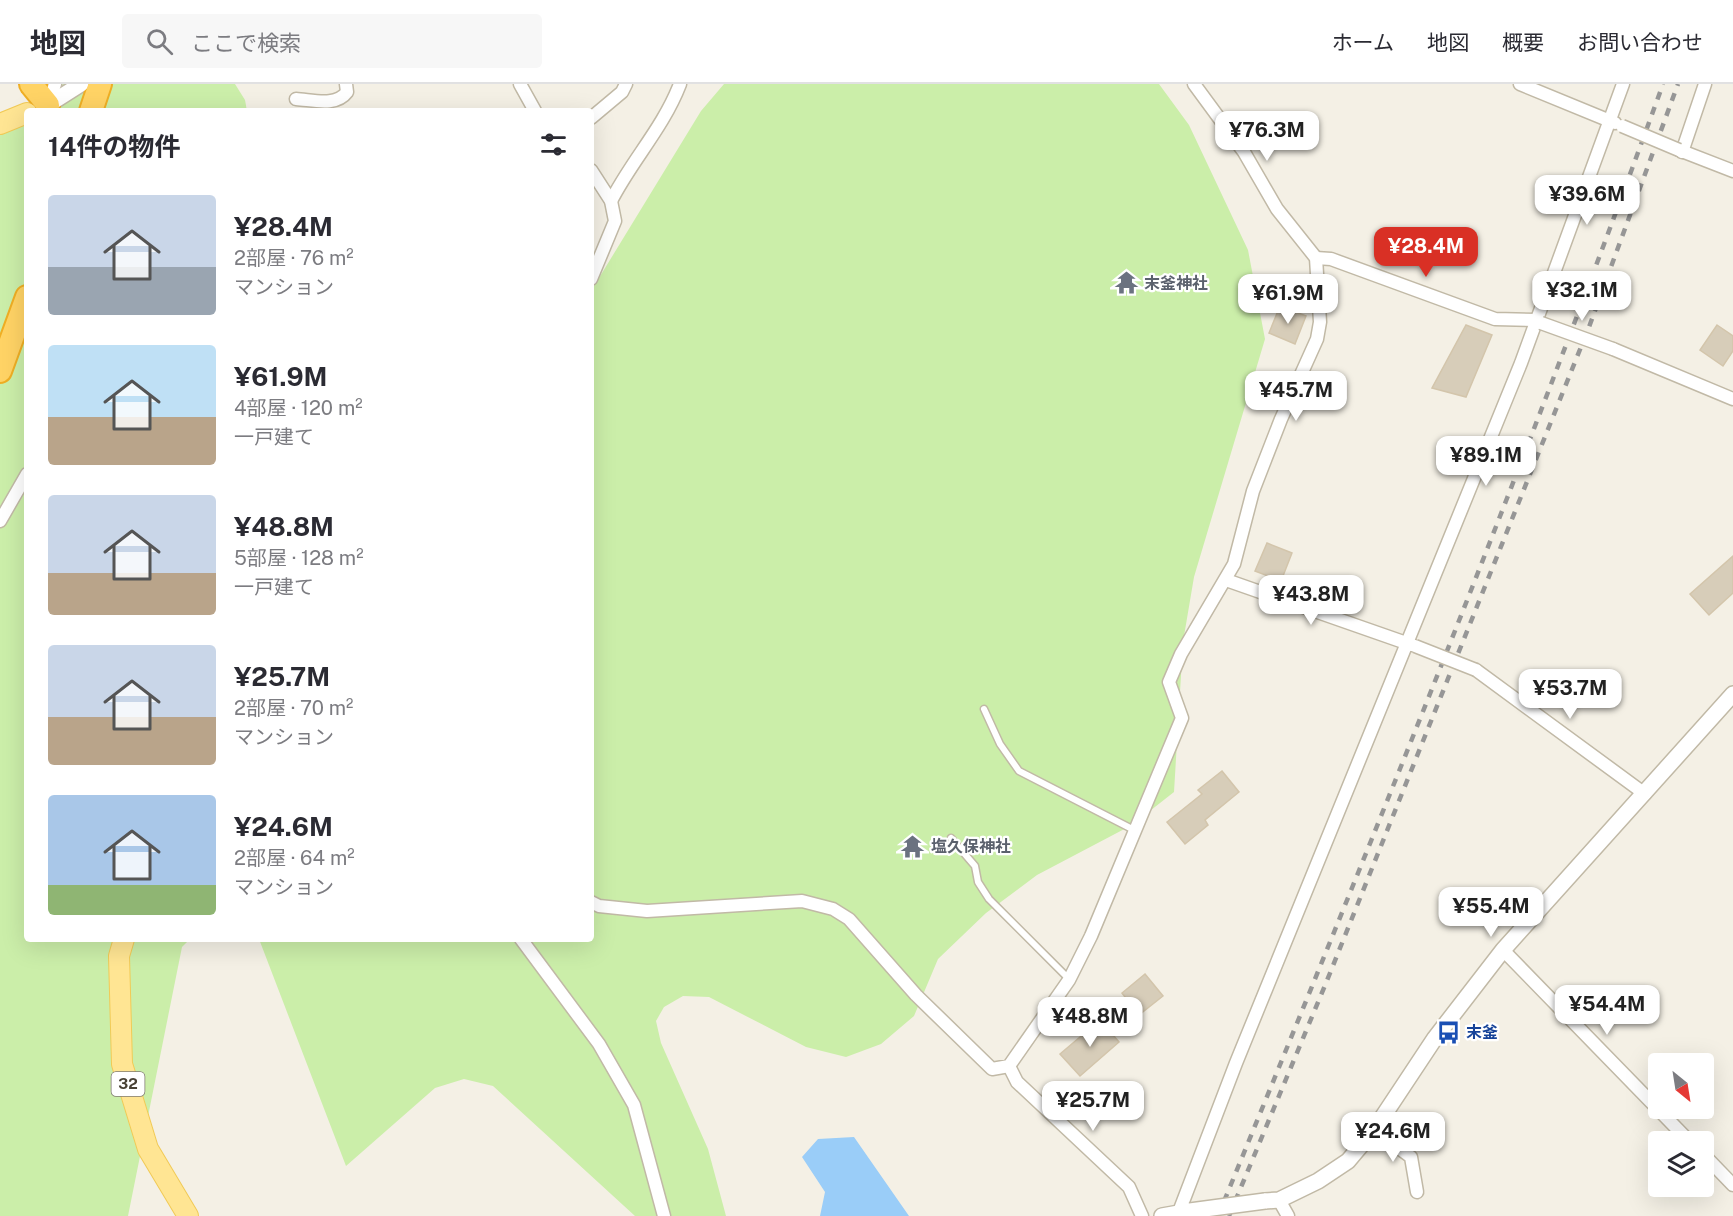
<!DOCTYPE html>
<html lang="ja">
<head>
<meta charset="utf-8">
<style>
  :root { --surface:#fff; --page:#f7f7f7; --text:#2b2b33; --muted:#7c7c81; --line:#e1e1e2; --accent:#d93025 }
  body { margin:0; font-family:"Public Sans","Noto Sans JP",sans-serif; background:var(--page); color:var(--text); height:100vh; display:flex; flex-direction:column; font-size:22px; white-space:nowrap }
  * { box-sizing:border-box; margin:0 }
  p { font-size:20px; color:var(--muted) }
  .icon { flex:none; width:33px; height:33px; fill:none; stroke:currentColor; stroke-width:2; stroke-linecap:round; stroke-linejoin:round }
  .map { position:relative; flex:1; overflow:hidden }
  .panel { position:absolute; left:24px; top:24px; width:570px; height:834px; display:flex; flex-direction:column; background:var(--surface); border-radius:6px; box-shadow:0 6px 24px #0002 }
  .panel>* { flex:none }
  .needle { width:39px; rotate:150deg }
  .controls { position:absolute; left:1648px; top:969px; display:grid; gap:12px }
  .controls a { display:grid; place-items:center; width:66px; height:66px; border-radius:6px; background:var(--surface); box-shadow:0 6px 24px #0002; font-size:30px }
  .price { position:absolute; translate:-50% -51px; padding:0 14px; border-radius:12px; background:#fff; color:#222; font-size:20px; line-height:39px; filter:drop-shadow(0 2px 3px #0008) }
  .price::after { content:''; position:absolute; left:50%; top:36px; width:18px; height:14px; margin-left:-9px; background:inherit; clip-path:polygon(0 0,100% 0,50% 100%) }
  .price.active { background:var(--accent); color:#fff }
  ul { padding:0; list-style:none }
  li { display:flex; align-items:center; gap:18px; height:150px; padding:0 24px }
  li span { display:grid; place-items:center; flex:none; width:168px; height:120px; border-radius:6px; color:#555 }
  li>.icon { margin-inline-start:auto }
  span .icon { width:72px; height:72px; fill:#fffc; stroke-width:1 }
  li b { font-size:26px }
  h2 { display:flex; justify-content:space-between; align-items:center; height:72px; padding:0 24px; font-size:26px }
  header { display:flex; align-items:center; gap:36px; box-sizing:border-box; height:84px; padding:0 30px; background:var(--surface); border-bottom:2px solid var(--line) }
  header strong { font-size:28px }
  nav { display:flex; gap:33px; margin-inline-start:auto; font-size:21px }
  .search { width:420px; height:54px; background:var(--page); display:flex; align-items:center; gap:15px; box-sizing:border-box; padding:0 21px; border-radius:6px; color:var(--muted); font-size:22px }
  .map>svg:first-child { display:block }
  .green { fill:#cbeea9 }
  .water { fill:#9acdf8 }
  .building { fill:#d7cdb9; stroke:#d3c5ab; stroke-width:1.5 }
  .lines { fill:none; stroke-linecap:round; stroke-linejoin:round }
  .service-casing { stroke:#c1b9a6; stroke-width:9 }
  .minor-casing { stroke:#c1b9a6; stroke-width:15 }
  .tertiary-casing { stroke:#c1b9a6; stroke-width:18 }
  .primary-casing { stroke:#f1ca56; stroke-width:22 }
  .motorway-casing { stroke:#efae24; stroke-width:26 }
  .service { stroke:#fff; stroke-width:6 }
  .minor { stroke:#fff; stroke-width:12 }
  .tertiary { stroke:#fff; stroke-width:15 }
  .primary { stroke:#ffe593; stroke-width:20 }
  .motorway { stroke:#ffd365; stroke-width:22 }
  .rail { stroke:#969696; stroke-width:4.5; stroke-dasharray:8 8; stroke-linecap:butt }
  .minor-bridge-casing { stroke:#c1b9a6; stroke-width:15; stroke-linecap:butt }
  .tertiary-bridge-casing { stroke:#c1b9a6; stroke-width:18; stroke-linecap:butt }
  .minor-bridge { stroke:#fff; stroke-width:12 }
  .tertiary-bridge { stroke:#fff; stroke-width:15 }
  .labels { text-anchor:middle; stroke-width:4.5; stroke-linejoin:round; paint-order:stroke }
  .shield { fill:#fff; stroke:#7f7a71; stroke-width:1.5 }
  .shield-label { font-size:15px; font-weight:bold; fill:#484134 }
  .worship-label { font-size:16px; font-weight:bold; fill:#5b616d; stroke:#fff; text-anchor:start }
  .transit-label { font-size:16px; font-weight:bold; fill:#164399; stroke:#fff; text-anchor:start }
</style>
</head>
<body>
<header>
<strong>地図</strong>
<div class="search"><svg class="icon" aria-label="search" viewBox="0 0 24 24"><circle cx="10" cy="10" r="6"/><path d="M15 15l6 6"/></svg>ここで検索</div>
<nav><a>ホーム</a><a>地図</a><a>概要</a><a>お問い合わせ</a></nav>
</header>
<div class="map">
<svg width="1733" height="1132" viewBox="0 0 1733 1132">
  <rect width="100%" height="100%" fill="#f4f0e5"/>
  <!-- green -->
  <g class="green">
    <path d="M63 0H235L245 16 247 27H28Z"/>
    <path d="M724 0H1159L1189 41 1248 166 1265 255 1194 493 1183 558 1174 708 1132 741 1037 791 986 829 938 875 914 932 881 960 846 973 806 963 709 913 683 912 664 923 656 937 661 959 708 1065 726 1132H635L493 1002 464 995 435 1004 346 1082 259 855H591V207L701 27Z"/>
    <path d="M27 28V855H190L182 863 128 1132H0V48Z"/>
  </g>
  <!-- water -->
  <path class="water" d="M854 1053 909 1132H820L825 1108 802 1073 818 1055Z"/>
  <!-- building -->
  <g class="building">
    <path d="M1280 222 1306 232 1295 260 1269 249Z"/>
    <path d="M1466 241 1492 251 1466 313 1432 304Z"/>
    <path d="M1717 241 1733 252V267L1723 282 1700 266Z"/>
    <path d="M1267 459 1292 469 1281 497 1255 487Z"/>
    <path d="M1733 472V509L1709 531 1690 510Z"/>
    <path d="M1222 687 1239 708 1205 736 1208 741 1185 760 1167 738 1202 710 1198 706Z"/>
    <path d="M1145 890 1163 912 1139 931 1122 909Z"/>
    <path d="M1100 936 1119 958 1080 992 1060 970Z"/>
  </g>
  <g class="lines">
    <defs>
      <g id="service">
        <path d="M984 625 1000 660 1019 687 1136 747"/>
        <path d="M951 754 975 782 978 798 989 815 1069 895"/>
      </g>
      <g id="minor">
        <path d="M520 0 535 27"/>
        <path d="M1520 0 1615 39"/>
        <path d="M296 15C313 16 336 23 347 8L346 0"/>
        <path d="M48 21 55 0"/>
        <path d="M591 34 622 8 626 0"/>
        <path d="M1679 66 1733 87"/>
        <path d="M1682 68 1705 0"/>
        <path d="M591 86 611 117 615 137 591 195"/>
        <path d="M611 117C632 76 663 44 680 0"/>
        <path d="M1316 174 1331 175 1495 235 1536 236 1540 238"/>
        <path d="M1613 265 1733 315"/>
        <path d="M0 437 27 390"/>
        <path d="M1226 496 1412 561"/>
        <path d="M1476 586 1645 710"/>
        <path d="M591 818 599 822 647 827 802 817 833 825 849 835 916 911 992 985 1009 982 1069 896 1091 852 1182 634 1169 598 1181 570 1234 480 1253 407 1281 335 1317 255 1320 238 1316 174 1277 125 1244 68 1194 0"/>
        <path d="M521 855 599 960 634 1021 664 1132"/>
        <path d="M1503 866 1690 1058"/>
        <path d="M1009 982 1017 998 1129 1103 1142 1132"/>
        <path d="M1374 1046 1411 1073 1417 1108"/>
        <path d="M1704 1071 1733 1101"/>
        <path d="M1279 1116 1288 1132"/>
        <path d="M1179 1128 1236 979 1521 279 1623 0"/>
      </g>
      <g id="tertiary">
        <path d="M48 21 81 0"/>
        <path d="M1265 1117 1279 1116 1318 1097 1348 1077 1374 1046 1435 954 1503 866 1733 610"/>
        <path d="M1162 1132 1190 1127"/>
      </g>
      <g id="primary">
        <path d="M0 40 27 29"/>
        <path d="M124 855 119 872 122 980 148 1065 188 1132"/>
      </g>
      <g id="motorway">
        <path d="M31 0 48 21"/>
        <path d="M91 27 100 0"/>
        <path d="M0 287 27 213"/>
      </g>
    </defs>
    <!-- service casing -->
    <use href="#service" class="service-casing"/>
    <!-- minor casing -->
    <use href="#minor" class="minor-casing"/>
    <!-- tertiary casing -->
    <use href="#tertiary" class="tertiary-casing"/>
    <!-- primary casing -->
    <use href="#primary" class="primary-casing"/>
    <!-- motorway casing -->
    <use href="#motorway" class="motorway-casing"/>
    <!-- service -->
    <use href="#service" class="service"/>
    <!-- minor -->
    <use href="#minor" class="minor"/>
    <!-- tertiary -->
    <use href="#tertiary" class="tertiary"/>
    <!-- primary -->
    <use href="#primary" class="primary"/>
    <!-- motorway -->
    <use href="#motorway" class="motorway"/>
    <!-- rail -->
    <g class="rail">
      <path d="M1218 1132C1372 757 1525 381 1663 0"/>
      <path d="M1229 1132 1326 899 1589 243 1678 0"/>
    </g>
    <defs>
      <g id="minor-bridge">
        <path d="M1622 42 1679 66"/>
        <path d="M1541 239 1613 265"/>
        <path d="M1415 562 1476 586"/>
      </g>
      <path id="tertiary-bridge" d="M1190 1127 1265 1117"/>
    </defs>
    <!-- minor-bridge casing -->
    <use href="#minor-bridge" class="minor-bridge-casing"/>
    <!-- tertiary-bridge casing -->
    <use href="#tertiary-bridge" class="tertiary-bridge-casing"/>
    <!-- minor-bridge -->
    <use href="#minor-bridge" class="minor-bridge"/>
    <!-- tertiary-bridge -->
    <use href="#tertiary-bridge" class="tertiary-bridge"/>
  </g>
  <!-- icons -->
  <defs>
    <symbol id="temple-bare" viewBox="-9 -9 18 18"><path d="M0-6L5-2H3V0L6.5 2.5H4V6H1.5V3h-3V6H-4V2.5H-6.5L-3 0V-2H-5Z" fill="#6b7280" stroke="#fff" stroke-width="2.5" paint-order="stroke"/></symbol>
    <symbol id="bus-bare" viewBox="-9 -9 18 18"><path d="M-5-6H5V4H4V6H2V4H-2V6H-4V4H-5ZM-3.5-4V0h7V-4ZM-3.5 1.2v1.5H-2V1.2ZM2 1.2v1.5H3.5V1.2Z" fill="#1a4fb4" stroke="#fff" stroke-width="2.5" paint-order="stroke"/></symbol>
  </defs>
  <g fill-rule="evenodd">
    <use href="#temple-bare" x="1110" y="182" width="33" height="33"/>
    <use href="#temple-bare" x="896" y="746" width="33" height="33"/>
    <use href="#bus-bare" x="1432" y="932" width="33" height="33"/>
  </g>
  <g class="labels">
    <!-- shield labels -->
    <rect class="shield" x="111.5" y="988" width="33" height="24" rx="4.5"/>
    <g class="shield-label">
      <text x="128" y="1005">32</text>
    </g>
    <!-- worship labels -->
    <g class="worship-label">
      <text x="1144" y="205">末釜神社</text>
      <text x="931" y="768">塩久保神社</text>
    </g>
    <!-- transit labels -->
    <g class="transit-label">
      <text x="1466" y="954">末釜</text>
    </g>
  </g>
</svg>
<div class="controls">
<a><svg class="needle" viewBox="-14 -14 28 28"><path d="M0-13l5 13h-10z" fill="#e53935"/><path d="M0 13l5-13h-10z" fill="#7c7c81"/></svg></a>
<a><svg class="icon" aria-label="layers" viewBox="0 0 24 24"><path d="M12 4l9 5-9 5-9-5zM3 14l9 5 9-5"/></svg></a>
</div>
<b class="price" style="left:1267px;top:78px">¥76.3M</b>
<b class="price" style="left:1587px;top:142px">¥39.6M</b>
<b class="price active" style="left:1426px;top:194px">¥28.4M</b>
<b class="price" style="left:1582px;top:238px">¥32.1M</b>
<b class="price" style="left:1288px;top:241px">¥61.9M</b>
<b class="price" style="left:1296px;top:338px">¥45.7M</b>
<b class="price" style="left:1486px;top:403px">¥89.1M</b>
<b class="price" style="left:1311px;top:542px">¥43.8M</b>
<b class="price" style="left:1570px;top:636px">¥53.7M</b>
<b class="price" style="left:1491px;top:854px">¥55.4M</b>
<b class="price" style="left:1607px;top:952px">¥54.4M</b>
<b class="price" style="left:1090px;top:964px">¥48.8M</b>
<b class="price" style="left:1093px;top:1048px">¥25.7M</b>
<b class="price" style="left:1393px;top:1079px">¥24.6M</b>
<section class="panel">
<h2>14件の物件<svg class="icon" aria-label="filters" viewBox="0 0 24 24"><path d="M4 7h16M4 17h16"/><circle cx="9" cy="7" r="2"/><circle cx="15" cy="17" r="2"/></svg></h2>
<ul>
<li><span style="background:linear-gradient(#c9d6e8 60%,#9aa5b1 0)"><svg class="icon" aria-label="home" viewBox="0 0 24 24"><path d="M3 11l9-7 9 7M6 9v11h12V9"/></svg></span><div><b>¥28.4M</b><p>2部屋 · 76 m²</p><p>マンション</p></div></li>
<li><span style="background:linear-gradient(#bfe0f5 60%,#b9a48a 0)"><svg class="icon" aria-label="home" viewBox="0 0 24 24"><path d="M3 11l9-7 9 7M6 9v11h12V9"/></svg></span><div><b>¥61.9M</b><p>4部屋 · 120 m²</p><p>一戸建て</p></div></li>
<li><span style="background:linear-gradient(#c9d6e8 65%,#b9a48a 0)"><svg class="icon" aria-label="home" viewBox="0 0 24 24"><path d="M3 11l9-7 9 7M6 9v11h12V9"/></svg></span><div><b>¥48.8M</b><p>5部屋 · 128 m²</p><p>一戸建て</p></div></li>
<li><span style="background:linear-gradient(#c9d6e8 60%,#b9a48a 0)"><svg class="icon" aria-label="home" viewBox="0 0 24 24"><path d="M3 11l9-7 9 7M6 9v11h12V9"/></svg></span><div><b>¥25.7M</b><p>2部屋 · 70 m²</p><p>マンション</p></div></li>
<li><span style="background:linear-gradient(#a9c7e8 75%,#8fb573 0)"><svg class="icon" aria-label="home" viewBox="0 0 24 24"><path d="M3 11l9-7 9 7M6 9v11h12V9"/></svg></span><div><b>¥24.6M</b><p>2部屋 · 64 m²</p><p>マンション</p></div></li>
</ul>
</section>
</div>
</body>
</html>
